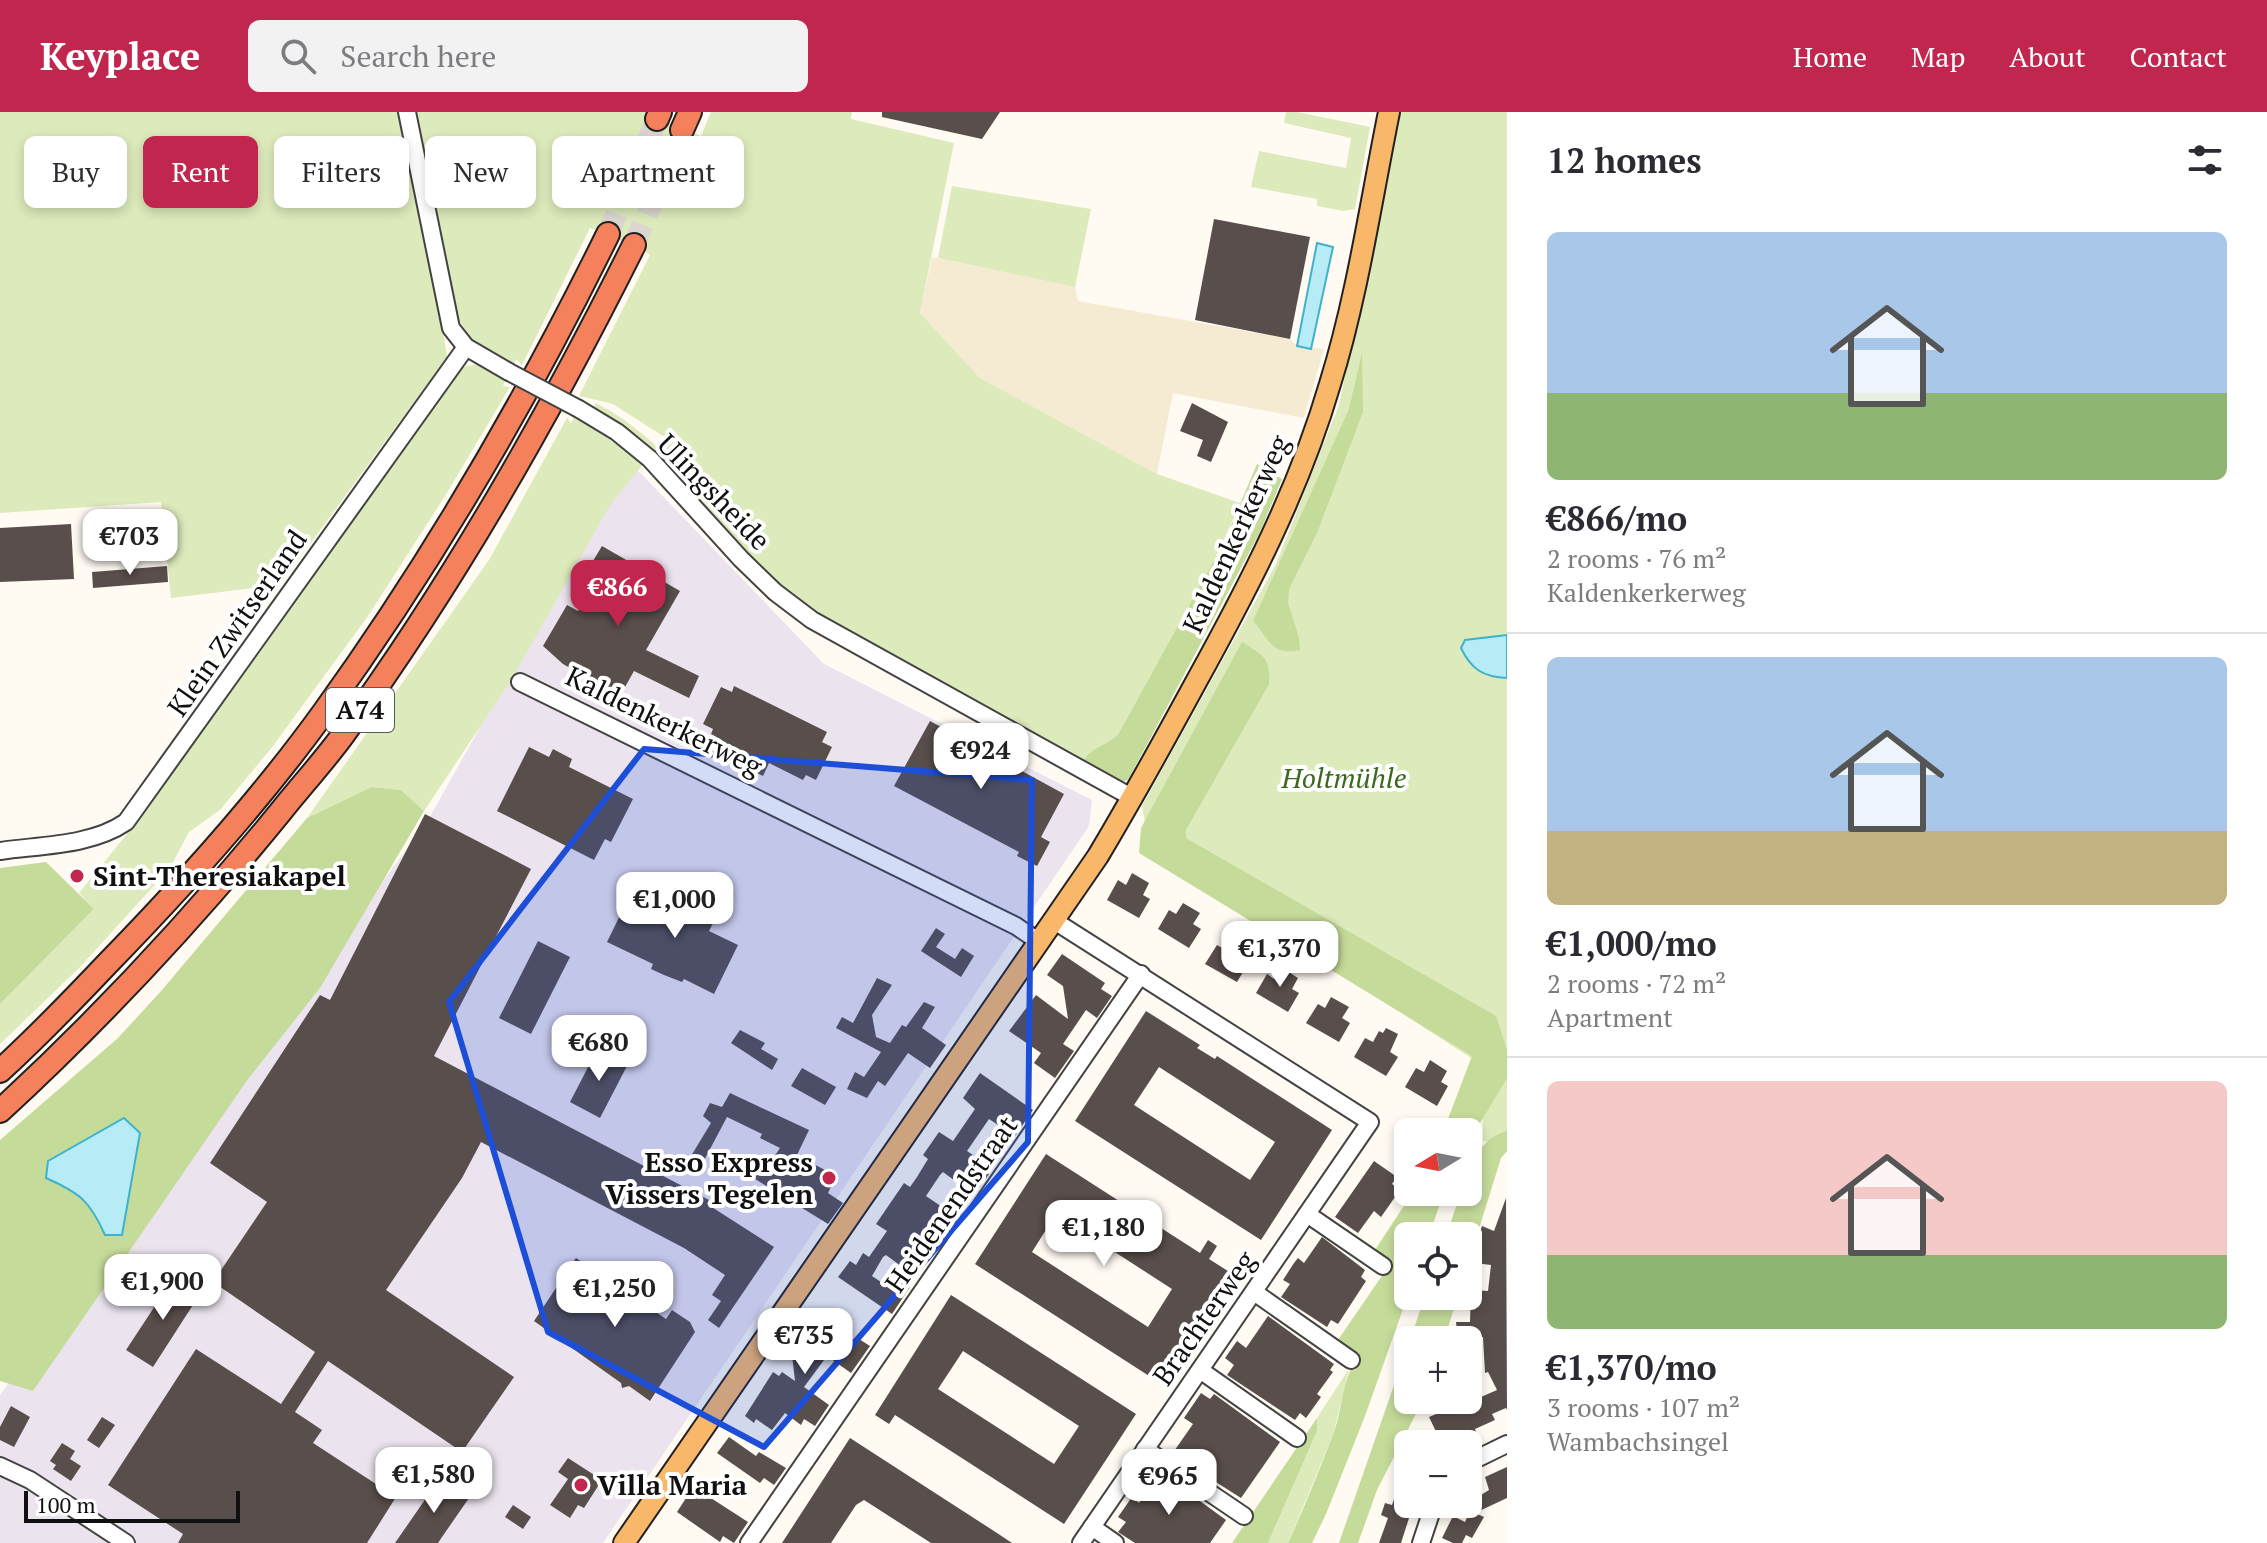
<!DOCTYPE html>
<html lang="en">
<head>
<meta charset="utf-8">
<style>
  :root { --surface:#fff; --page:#f2f2f3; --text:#2b2b33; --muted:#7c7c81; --line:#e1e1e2; --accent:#c1274e }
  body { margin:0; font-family:"PT Serif",serif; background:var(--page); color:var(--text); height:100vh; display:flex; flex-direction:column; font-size:30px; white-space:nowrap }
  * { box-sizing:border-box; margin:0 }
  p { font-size:26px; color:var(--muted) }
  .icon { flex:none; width:44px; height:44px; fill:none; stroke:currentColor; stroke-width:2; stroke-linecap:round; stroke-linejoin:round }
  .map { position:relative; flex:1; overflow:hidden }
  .panel { display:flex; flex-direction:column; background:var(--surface); width:760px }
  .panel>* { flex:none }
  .guide { position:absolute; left:24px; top:24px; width:760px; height:72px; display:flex; gap:16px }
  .needle { width:52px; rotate:260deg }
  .fabs { position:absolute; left:1394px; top:1006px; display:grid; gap:16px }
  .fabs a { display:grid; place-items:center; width:88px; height:88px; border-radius:12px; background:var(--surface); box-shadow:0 4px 12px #0003; font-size:40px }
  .scale { position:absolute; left:24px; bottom:20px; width:216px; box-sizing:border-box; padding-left:8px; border:4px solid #101010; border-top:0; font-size:22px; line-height:28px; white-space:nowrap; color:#101010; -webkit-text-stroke:6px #fff; paint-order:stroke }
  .price { position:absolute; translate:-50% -68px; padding:0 18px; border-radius:16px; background:#fff; color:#222; font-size:26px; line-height:52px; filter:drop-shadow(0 2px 4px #0008) }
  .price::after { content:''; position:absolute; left:50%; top:48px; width:24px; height:18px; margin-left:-12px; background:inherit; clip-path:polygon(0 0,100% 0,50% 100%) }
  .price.on { background:var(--accent); color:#fff }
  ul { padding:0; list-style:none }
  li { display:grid; align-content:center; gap:16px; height:424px; padding:0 40px }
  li+li { border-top:2px solid var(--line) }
  li span { display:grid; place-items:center; height:248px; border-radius:12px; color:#555 }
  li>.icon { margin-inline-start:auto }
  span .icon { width:144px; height:144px; fill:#fffc; stroke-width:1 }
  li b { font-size:34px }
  h2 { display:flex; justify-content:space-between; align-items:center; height:96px; padding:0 40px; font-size:34px }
  .pill { padding:0 28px; border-radius:12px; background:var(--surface); box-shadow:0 4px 12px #0003; font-size:28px; line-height:72px }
  .pill.on { background:var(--accent); color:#fff }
  header { display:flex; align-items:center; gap:48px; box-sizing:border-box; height:112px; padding:0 40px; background:var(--accent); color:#fff }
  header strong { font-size:38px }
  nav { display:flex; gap:44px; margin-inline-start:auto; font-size:28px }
  .search { width:560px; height:72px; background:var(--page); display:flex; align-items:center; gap:20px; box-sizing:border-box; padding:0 28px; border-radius:12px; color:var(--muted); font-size:30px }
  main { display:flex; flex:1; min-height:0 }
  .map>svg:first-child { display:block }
  .industrial { fill:#ebe4ee }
  .farmland { fill:#f5ebd2 }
  .green { fill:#ddeabb }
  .forest { fill:#c5db9a; fill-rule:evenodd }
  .water { fill:#b7ecf6; stroke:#3eb2cd; stroke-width:2 }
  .building { fill:#584e4c; fill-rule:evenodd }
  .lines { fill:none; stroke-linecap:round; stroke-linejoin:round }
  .highway-tunnel { stroke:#dbd7d0; stroke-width:22; stroke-dasharray:22 11; stroke-linecap:butt }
  .minor-casing { stroke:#434343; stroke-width:20 }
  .major-casing { stroke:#212121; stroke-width:24 }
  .highway-casing { stroke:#212121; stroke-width:26 }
  .minor { stroke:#fff; stroke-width:16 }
  .major { stroke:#f8b769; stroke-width:20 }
  .highway { stroke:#f4815c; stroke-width:22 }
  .minor-bridge-casing { stroke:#434343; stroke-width:20; stroke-linecap:butt }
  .minor-bridge { stroke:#fff; stroke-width:16 }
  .marked { fill:#1d4ed8; fill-opacity:0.2; stroke:#1d4ed8; stroke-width:6; stroke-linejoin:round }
  .poi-dot { fill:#c1274e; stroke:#fff; stroke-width:3 }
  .labels { text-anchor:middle; stroke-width:8; stroke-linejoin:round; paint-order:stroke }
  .shield { fill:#fff; stroke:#585858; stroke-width:2 }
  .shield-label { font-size:26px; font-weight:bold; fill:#101010 }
  .street-label { font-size:28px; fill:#101010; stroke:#fff }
  .park-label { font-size:28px; font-style:italic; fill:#3e681f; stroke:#fff }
  .poi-label { font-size:28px; font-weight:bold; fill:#101010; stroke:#fff; text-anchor:start }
</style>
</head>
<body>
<header>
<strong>Keyplace</strong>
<div class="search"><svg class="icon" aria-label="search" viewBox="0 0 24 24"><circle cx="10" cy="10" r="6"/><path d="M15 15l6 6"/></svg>Search here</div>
<nav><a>Home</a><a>Map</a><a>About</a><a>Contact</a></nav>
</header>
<main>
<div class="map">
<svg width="1507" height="1431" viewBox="0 0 1507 1431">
  <rect width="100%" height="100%" fill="#fffaf2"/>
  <!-- industrial -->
  <path class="industrial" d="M629 349 824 552 1092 688 1089 714 603 1431H0V1283L427 710Z"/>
  <!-- farmland -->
  <path class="farmland" d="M932 145 1075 175 1078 189 1290 227 1297 234 1324 237 1304 306 1173 281 1157 362 980 266 920 201Z"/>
  <!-- green -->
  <g class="green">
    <path d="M0 0H399L440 200 447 245 280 473 171 486 161 390 0 401Z"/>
    <path d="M416 0H644L701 24 711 0H852L851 7 954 31 920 201 980 266 1157 362 1240 391C1206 472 1160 547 1118 624 1103 634 1094 633 1083 649L816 502C765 465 721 419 680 371 675 364 671 357 666 351 645 328 617 312 592 297L596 291C623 305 644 322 666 343V326L613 292 579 284 650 143 642 137 590 116 522 253 516 247 513 253 471 226 457 205Z"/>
    <path d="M1286 0H1297L1370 15 1355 97 1343 99 1317 94V87L1251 75 1259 39 1346 56 1351 26 1284 11Z"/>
    <path d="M1400 0H1507V1032L1483 1029 1482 953 1150 739 1142 694 1276 452 1339 293Z"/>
    <path d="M952 74 1091 97 1075 175 938 146Z"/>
    <path d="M478 252 506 267 503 274 510 275 445 384 368 504 273 634 220 698 189 720 170 756 80 855 0 932V892L94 797 79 781 136 711 458 256Z"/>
    <path d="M575 304 644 351 610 393 512 567 424 699 401 678 373 675 307 706 489 448 567 306 571 311Z"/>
    <path d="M1349 1257 1333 1323 1288 1431H1268L1317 1319V1306Z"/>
  </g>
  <!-- forest -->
  <g class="forest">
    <path d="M1362 241 1363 300 1317 421 1289 477 1288 491 1299 526 1300 538C1270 544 1270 527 1253 509L1349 297Z"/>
    <path d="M1257 352 1282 367 1260 420 1128 668 1121 670 1083 649C1095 632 1104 635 1118 623L1224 430Z"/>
    <path d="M1242 530C1263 543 1271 546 1269 572L1186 718V726L1496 904 1507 938V966L1468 1031V1020H1443L1472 944 1139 741 1141 716Z"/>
    <path d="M372 675 401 678 424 699 320 876 248 967 33 1279 0 1269V1028L118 926 162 878 307 706ZM140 1020 105 1123 93 1096 69 1076Z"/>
    <path d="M46 750 94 797 0 892V756Z"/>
    <path d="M1507 1019V1039L1501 1046 1468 1152V1124H1446L1461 1080H1468C1468 1053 1480 1026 1507 1019Z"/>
    <path d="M1413 1080H1444L1429 1124H1408V1183L1365 1304 1326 1402 1312 1431H1288C1304 1396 1319 1359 1333 1323 1343 1297 1341 1269 1357 1247L1356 1242 1338 1228 1390 1152 1373 1141Z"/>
    <path d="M1425 1184H1458L1444 1228H1410Z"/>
    <path d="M1408 1233V1288H1423L1377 1378 1358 1431H1339Z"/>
    <path d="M1317 1306V1319L1268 1431H1232Z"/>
  </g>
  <!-- water -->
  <g class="water">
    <path d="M1317 131 1333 135 1311 237 1297 234Z"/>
    <path d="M1507 523V566C1483 565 1471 557 1461 536L1465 528Z"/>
    <path d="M124 1006 140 1021 122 1123H105C90 1089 80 1081 46 1066L48 1049Z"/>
  </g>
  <!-- building -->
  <g class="building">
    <path d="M882 0H1000L982 27 882 5Z"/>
    <path d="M1214 107 1310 125 1290 227 1195 208Z"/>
    <path d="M1192 291 1228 310 1211 350 1197 344 1203 328 1180 319Z"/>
    <path d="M118 398V409L144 408 145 421 118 423V435H105L104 415 101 416 100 399Z"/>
    <path d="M71 412 74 467 0 470V416Z"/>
    <path d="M602 434 680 479 646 538 699 564 689 586 634 559 620 584 563 552 543 534 567 493 578 499 589 480 578 474Z"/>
    <path d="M167 454 168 470 93 476 92 460Z"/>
    <path d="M734 574 827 620 822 630 832 635 816 668 806 663 803 668 769 651 763 664 757 661 755 665 725 650 729 642 718 636 722 628 711 622 713 617 703 612 721 575 732 580Z"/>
    <path d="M930 609 1064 682 1041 725 1050 730 1037 754 1017 744 1019 740 894 674Z"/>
    <path d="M529 635 549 645 553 637 572 647 569 655 633 687 611 730 605 727 594 748 497 699Z"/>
    <path d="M425 702 531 757 434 944 709 1088 707 1092 774 1135 719 1216 708 1208 721 1189 712 1183 725 1163 684 1136 481 1030 462 1066 386 1178 514 1265 462 1340 328 1249 295 1300 322 1318 313 1331 396 1385 367 1431H178L183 1422 108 1373 196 1237 281 1292 315 1240 213 1170 267 1090 210 1051 320 883 330 888Z"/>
    <path d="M1132 761 1149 771 1143 783 1150 787 1139 806 1107 788 1118 768 1126 773Z"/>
    <path d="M631 781 669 800 678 781 718 801 709 819 738 833 714 882 684 867 682 870 664 863 651 857 653 852 607 830Z"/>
    <path d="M1183 791 1200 801 1193 812 1201 817 1189 836 1158 817 1169 798 1176 802Z"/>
    <path d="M936 816 945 822 936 835 955 847 962 836 974 844 961 865 921 839Z"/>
    <path d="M1231 826 1255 840 1237 870 1205 852 1217 833 1224 837Z"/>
    <path d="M538 829 570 845 531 922 499 906Z"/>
    <path d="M1062 842 1105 871 1101 877 1112 884 1097 906 1086 898 1063 932 1074 939 1055 966 1034 951 1041 941 1009 919 1036 883 1068 907 1063 874 1047 863Z"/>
    <path d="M1281 855 1298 866 1292 877 1299 881 1288 900 1256 881 1267 862 1274 867Z"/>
    <path d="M877 866 892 873 872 903 876 925 890 931 902 913 906 915 924 890 935 895 922 916 946 933 930 956 908 941 885 974 878 969 867 986 847 977 855 960 864 965 881 940 836 916 842 905 853 911Z"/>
    <path d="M1331 885 1349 895 1342 906 1350 911 1339 930 1306 911 1318 892 1325 896Z"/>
    <path d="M1146 899 1200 933 1197 936 1215 947 1217 944 1332 1018 1261 1128 1075 1009ZM1159 955 1275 1030 1250 1068 1134 993Z"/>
    <path d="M1386 916 1398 922 1390 940 1398 945 1386 964 1354 945 1365 926 1373 930 1379 919 1383 921Z"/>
    <path d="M740 918 765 931 761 937 778 947 772 958 731 931Z"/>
    <path d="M598 936 628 952 600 1006 570 990Z"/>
    <path d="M1430 948 1447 959 1441 970 1448 974 1437 994 1405 975 1416 956 1424 960Z"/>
    <path d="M802 956 836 975 825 993 791 974Z"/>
    <path d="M980 961 1033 998 1015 1024 989 1007 967 1039 982 1049 979 1054 989 1062 974 1083 943 1060 940 1063 926 1084 948 1099 937 1115 947 1122 929 1149 917 1140 905 1157 886 1143 883 1145 872 1164 893 1178 900 1168 910 1175 892 1202 838 1165 850 1149 856 1153 863 1141 869 1145 887 1119 876 1112 904 1071 910 1075 917 1065 928 1047 923 1043 939 1020 953 1029 975 997 963 986Z"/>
    <path d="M730 981 809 1018 797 1043 836 1064 828 1081 843 1091 828 1112 752 1065 758 1056 764 1060 780 1036 760 1026 762 1022 727 1005 700 1056 688 1049 711 1011 703 1004 710 991 722 995Z"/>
    <path d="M1046 1042 1200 1141 1208 1128 1217 1134 1209 1147 1231 1161 1160 1271 975 1152ZM1056 1102 1172 1177 1148 1215 1032 1140Z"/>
    <path d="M1374 1049 1397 1065 1392 1072 1400 1078 1381 1105 1374 1099 1358 1121 1335 1105Z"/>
    <path d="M1506 1086 1507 1298 1506 1296 1492 1302 1495 1308 1475 1317 1476 1320 1451 1332H1442L1429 1305 1441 1300 1442 1302 1497 1278 1488 1260 1485 1261 1483 1225 1458 1226 1456 1210H1470L1471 1178 1488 1179 1491 1153 1475 1151 1478 1127 1482 1114 1494 1119Z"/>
    <path d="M1322 1125 1365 1158 1361 1165 1366 1169 1338 1212 1331 1208 1327 1215 1281 1185 1290 1172 1283 1168 1294 1151 1298 1146 1304 1151Z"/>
    <path d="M576 1146 666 1207 672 1198 690 1210 695 1220 650 1289 629 1274 622 1276 621 1271 534 1209Z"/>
    <path d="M174 1165 200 1182 153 1255 126 1238Z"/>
    <path d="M951 1183 1136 1302 1064 1412 895 1303 889 1312 875 1303ZM963 1239 1079 1314 1054 1352 938 1277Z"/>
    <path d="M815 1198 830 1208 823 1217 842 1230 847 1223 857 1230 859 1227 870 1234 851 1261 827 1244 804 1275 829 1293 815 1314 804 1307 801 1313 785 1301 772 1318 756 1307 754 1311 745 1304 773 1260 779 1264 782 1260 795 1269 792 1243 803 1227 797 1223Z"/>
    <path d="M1268 1204 1334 1252 1330 1258 1333 1260 1317 1282 1321 1285 1306 1306 1300 1301 1295 1308 1227 1263 1234 1253 1225 1246 1237 1229 1246 1236Z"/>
    <path d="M1201 1281 1210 1287 1214 1282 1280 1330 1241 1386 1172 1342 1193 1312 1184 1306Z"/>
    <path d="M11 1294 30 1305 14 1335 0 1328V1315Z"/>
    <path d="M102 1305 115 1313 99 1336 87 1328Z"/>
    <path d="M729 1325 756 1344 759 1340 786 1356 774 1373 764 1366 760 1371 717 1341Z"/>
    <path d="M850 1326 997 1421 1012 1431H931L864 1388 856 1393 831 1431H782Z"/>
    <path d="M62 1331 75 1339 70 1347 81 1354 71 1369 53 1357 56 1353 50 1349Z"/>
    <path d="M568 1346 602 1368 584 1396 578 1393 570 1406 550 1393 568 1367 558 1360Z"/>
    <path d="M1406 1354 1408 1392H1414L1409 1406 1401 1431H1379L1388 1406 1381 1403 1385 1391 1392 1393Z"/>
    <path d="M1507 1355V1386L1475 1401 1484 1405 1472 1426 1466 1423 1462 1431H1453L1442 1426 1453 1404 1465 1410 1476 1386 1489 1378 1485 1365Z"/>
    <path d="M1160 1360 1226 1408 1210 1431H1135L1118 1420 1126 1410 1118 1405 1132 1385 1139 1391Z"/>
    <path d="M440 1366 469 1386 442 1425 438 1431H395Z"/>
    <path d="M700 1379 748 1410 734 1431 723 1424 720 1430 677 1400 688 1383 694 1387Z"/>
    <path d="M513 1393 531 1405 523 1417 505 1405Z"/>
  </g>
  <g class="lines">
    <!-- highway-tunnel -->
    <g class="highway-tunnel">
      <path d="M608 122 657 7"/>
      <path d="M634 133 682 18"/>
    </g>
    <defs>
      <g id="minor">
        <path d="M407 0 451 216 466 235 509 260"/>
        <path d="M579 297 617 320 650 347 741 447 775 480 812 508 1133 686"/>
        <path d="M520 570 1016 814 1038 829"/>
        <path d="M0 739C41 733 91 734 126 710L466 235"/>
        <path d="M1053 808 1370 1010 1081 1431"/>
        <path d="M1307 1102 1383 1154"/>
        <path d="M1254 1180 1351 1248"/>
        <path d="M1200 1258 1297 1326"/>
        <path d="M1145 1337 1244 1404"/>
        <path d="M1468 1351 1507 1332"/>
        <path d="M0 1354 30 1368 126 1431"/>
        <path d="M1092 1415 1115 1431"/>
        <path d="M749 1431 1141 862"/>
        <path d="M1421 1431 1434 1392"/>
      </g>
      <path id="major" d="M624 1431 1098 744C1132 687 1164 629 1196 570 1249 474 1299 378 1330 272 1357 186 1371 89 1389 0"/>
      <g id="highway">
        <path d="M657 7 660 0"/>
        <path d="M682 18 690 0"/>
        <path d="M0 959C37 925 72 889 107 852 184 773 259 690 324 600 433 449 526 289 608 122"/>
        <path d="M0 999C101 906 195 805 282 698 302 673 324 649 343 623 456 467 548 305 634 133"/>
      </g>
    </defs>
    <!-- minor casing -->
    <use href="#minor" class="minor-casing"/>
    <!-- major casing -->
    <use href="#major" class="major-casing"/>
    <!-- highway casing -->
    <use href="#highway" class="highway-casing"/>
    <!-- minor -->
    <use href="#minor" class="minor"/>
    <!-- major -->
    <use href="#major" class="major"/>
    <!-- highway -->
    <use href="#highway" class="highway"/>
    <defs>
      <path id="minor-bridge" d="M509 260 579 297"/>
    </defs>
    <!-- minor-bridge casing -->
    <use href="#minor-bridge" class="minor-bridge-casing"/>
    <!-- minor-bridge -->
    <use href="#minor-bridge" class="minor-bridge"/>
  </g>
  <!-- marked area -->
  <path class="marked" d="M644 637 1032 668 1028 1030 764 1335 548 1220 449 890Z"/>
  <!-- markers -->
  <g class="poi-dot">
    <circle cx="77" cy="764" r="8"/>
    <circle cx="829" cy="1066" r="8"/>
    <circle cx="581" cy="1373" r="8"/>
  </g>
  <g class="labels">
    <!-- shield labels -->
    <rect class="shield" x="326" y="576" width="68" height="44" rx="6"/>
    <g class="shield-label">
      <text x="360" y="607">A74</text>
    </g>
    <!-- street labels -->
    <g class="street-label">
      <text transform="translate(714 380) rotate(46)" y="10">Ulingsheide</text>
      <text transform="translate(1236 422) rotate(-65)" y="10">Kaldenkerkerweg</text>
      <text transform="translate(237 511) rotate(-55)" y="10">Klein Zwitserland</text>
      <text transform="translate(664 609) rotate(26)" y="10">Kaldenkerkerweg</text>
      <text transform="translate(951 1092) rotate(-55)" y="10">Heidenendstraat</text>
      <text transform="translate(1204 1206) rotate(-55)" y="10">Brachterweg</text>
    </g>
    <!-- park labels -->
    <g class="park-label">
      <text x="1344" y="676">Holtmühle</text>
    </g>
    <!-- poi labels -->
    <g class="poi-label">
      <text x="93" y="774">Sint-Theresiakapel</text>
      <text x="813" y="1060" text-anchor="end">Esso Express<tspan x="813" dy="32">Vissers Tegelen</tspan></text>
      <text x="597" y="1383">Villa Maria</text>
    </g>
  </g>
</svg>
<div class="fabs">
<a><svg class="needle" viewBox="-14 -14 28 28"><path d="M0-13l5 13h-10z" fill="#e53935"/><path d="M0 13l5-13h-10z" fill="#7c7c81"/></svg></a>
<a><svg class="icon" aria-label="locate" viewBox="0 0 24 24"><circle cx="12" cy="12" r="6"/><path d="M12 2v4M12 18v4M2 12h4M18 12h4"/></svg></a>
<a>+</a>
<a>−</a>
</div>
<div class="scale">100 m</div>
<b class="price" style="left:130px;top:465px">€703</b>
<b class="price on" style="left:618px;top:516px">€866</b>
<b class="price" style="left:981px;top:679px">€924</b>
<b class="price" style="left:675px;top:828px">€1,000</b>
<b class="price" style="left:1280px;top:877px">€1,370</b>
<b class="price" style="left:599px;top:971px">€680</b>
<b class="price" style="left:1104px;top:1156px">€1,180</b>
<b class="price" style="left:163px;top:1210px">€1,900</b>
<b class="price" style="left:615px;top:1217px">€1,250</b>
<b class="price" style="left:805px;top:1264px">€735</b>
<b class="price" style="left:434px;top:1403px">€1,580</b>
<b class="price" style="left:1169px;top:1405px">€965</b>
<div class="guide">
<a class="pill">Buy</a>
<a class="pill on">Rent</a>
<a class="pill">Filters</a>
<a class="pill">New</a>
<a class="pill">Apartment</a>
</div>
</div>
<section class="panel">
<h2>12 homes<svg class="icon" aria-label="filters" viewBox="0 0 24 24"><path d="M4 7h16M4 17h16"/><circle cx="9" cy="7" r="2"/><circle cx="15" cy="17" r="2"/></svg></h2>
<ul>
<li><span style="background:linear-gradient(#a9c7e8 65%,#8fb573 0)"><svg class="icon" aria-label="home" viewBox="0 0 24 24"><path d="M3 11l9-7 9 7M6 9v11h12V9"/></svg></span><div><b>€866/mo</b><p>2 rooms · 76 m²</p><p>Kaldenkerkerweg</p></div></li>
<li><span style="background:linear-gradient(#a9c7e8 70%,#c2b280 0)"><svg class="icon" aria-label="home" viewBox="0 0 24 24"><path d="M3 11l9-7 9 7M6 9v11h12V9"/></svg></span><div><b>€1,000/mo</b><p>2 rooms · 72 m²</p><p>Apartment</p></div></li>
<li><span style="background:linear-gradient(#f6c9c9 70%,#8fb573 0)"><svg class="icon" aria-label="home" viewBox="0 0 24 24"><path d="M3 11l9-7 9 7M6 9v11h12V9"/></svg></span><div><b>€1,370/mo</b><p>3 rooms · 107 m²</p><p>Wambachsingel</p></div></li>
</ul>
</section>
</main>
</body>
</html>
